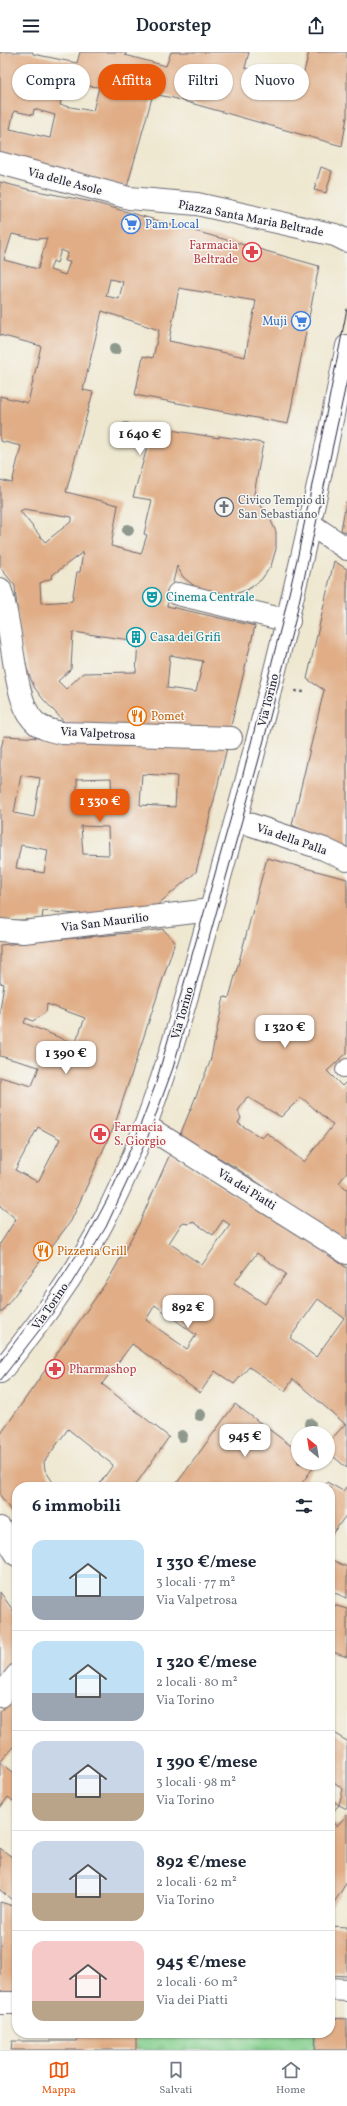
<!DOCTYPE html>
<html lang="it">
<head>
<meta charset="utf-8">
<style>
  :root { --surface:#fff; --page:#f2f2f3; --text:#1f2937; --muted:#747a83; --line:#e0e1e3; --accent:#ea580c }
  body { margin:0; font-family:Vollkorn,serif; background:var(--page); color:var(--text); height:100vh; display:flex; flex-direction:column; font-size:15px; white-space:nowrap }
  * { box-sizing:border-box; margin:0 }
  p { font-size:13px; color:var(--muted) }
  .icon { flex:none; width:22px; height:22px; fill:none; stroke:currentColor; stroke-width:2; stroke-linecap:round; stroke-linejoin:round }
  .map { position:relative; flex:1; overflow:hidden }
  .drawer { position:absolute; left:12px; top:1430px; width:323px; height:556px; display:flex; flex-direction:column; background:var(--surface); border-radius:16px; box-shadow:0 1px 3px #0004 }
  .drawer>* { flex:none }
  .guide { position:absolute; left:12px; top:12px; width:323px; height:36px; display:flex; gap:8px }
  .needle { width:26px; rotate:330deg }
  .controls { position:absolute; left:291px; top:1374px; display:grid; gap:8px }
  .controls a { display:grid; place-items:center; width:44px; height:44px; border-radius:50%; background:var(--surface); box-shadow:0 1px 3px #0004; font-size:20px }
  .price { position:absolute; translate:-50% -34px; padding:0 9px; border-radius:8px; background:#fff; color:#222; font-size:13px; line-height:26px; filter:drop-shadow(0 1px 2px #0008) }
  .price::after { content:''; position:absolute; left:50%; top:24px; width:12px; height:9px; margin-left:-6px; background:inherit; clip-path:polygon(0 0,100% 0,50% 100%) }
  .price.on { background:var(--accent); color:#fff }
  ul { padding:0; list-style:none }
  li { display:flex; align-items:center; gap:12px; height:100px; padding:0 20px }
  li+li { border-top:1px solid var(--line) }
  li span { display:grid; place-items:center; flex:none; width:112px; height:80px; border-radius:12px; color:#555 }
  li>.icon { margin-inline-start:auto }
  span .icon { width:48px; height:48px; fill:#fffc; stroke-width:1 }
  li b { font-size:17px }
  h2 { display:flex; justify-content:space-between; align-items:center; height:48px; padding:0 20px; font-size:17px }
  .pill { padding:0 14px; border-radius:18px; background:var(--surface); box-shadow:0 1px 3px #0004; font-size:14px; line-height:36px }
  .pill.on { background:var(--accent); color:#fff }
  header { display:flex; justify-content:space-between; align-items:center; height:52px; padding:0 20px; background:var(--surface); font-size:18px; font-weight:600 }
  .dock { display:flex; justify-content:space-around; align-items:center; height:56px; border-top:1px solid var(--line); background:var(--surface); font-size:11px; color:var(--muted) }
  .dock a { display:grid; justify-items:center; gap:2px }
  .dock .on { color:var(--accent) }
  .map>svg:first-child { display:block }
  .grass { fill:url(#grass-tufts); stroke:#537864 }
  .building { fill:#e0ad86; fill-rule:evenodd }
  .lines { fill:none; stroke-linecap:round; stroke-linejoin:round }
  .lane-casing { stroke:#6a6770; stroke-width:16 }
  .street-casing { stroke:#6a6770; stroke-width:24 }
  .path { stroke:#6a6770; stroke-width:2.5; stroke-dasharray:3 3; stroke-linecap:butt }
  .lane { stroke:#fff; stroke-width:14 }
  .street { stroke:#fff; stroke-width:22 }
  .tram { stroke:#22223b; stroke-width:1 }
  .tree { fill:#8e988c }
  .labels { text-anchor:middle; stroke-width:3; stroke-linejoin:round; paint-order:stroke }
  .street-label { font-size:12px; fill:#22223b; stroke:#f6f6f2 }
  .shop-label { font-size:12px; fill:#366cbe; stroke:#f6f6f2; text-anchor:start }
  .health-label { font-size:12px; fill:#be3a42; stroke:#f6f6f2; text-anchor:start }
  .worship-label { font-size:12px; fill:#5b616d; stroke:#f6f6f2; text-anchor:start }
  .culture-label { font-size:12px; fill:#0d838f; stroke:#f6f6f2; text-anchor:start }
  .food-label { font-size:12px; fill:#c56008; stroke:#f6f6f2; text-anchor:start }
</style>
</head>
<body>
<header><svg class="icon" aria-label="menu" viewBox="0 0 24 24"><path d="M4 6h16M4 12h16M4 18h16"/></svg>Doorstep<svg class="icon" aria-label="share" viewBox="0 0 24 24"><path d="M12 15V3M7 8l5-5 5 5M5 13v7h14v-7"/></svg></header>
<div class="map">
<svg width="347" height="1998" viewBox="0 0 347 1998">
  <defs>
    <pattern id="grass-tufts" width="24" height="20" patternUnits="userSpaceOnUse"><rect width="24" height="20" fill="#84cf8d"/><path d="M3 7l-1-3M5 7V3M7 7l1-3M15 17l-1-3M17 17v-4M19 17l1-3" fill="none" stroke="#72b17b"/></pattern>
  </defs>
  <rect width="100%" height="100%" fill="#f6f6f2"/>
  <filter id="ink" filterUnits="userSpaceOnUse"><feTurbulence type="fractalNoise" baseFrequency=".025" numOctaves="2"/><feDisplacementMap in="SourceGraphic" scale="8" xChannelSelector="R" yChannelSelector="G"/><feConvolveMatrix kernelMatrix="1 2 1 2 8 2 1 2 1" color-interpolation-filters="sRGB"/></filter>
  <filter id="wash" filterUnits="userSpaceOnUse"><feTurbulence type="fractalNoise" baseFrequency=".012" numOctaves="4" result="noise"/><feDisplacementMap in="SourceGraphic" scale="16" xChannelSelector="R" yChannelSelector="G"/><feGaussianBlur stdDeviation="0.9" result="paint"/><feColorMatrix in="noise" values="0 0 0 0 0 0 0 0 0 0 0 0 0 0 0 0 0 1.4 0 .05"/><feComposite in="paint" operator="in"/></filter>
  <g filter="url(#wash)">
    <rect width="100%" height="100%" fill="#efe8d1"/>
    <!-- grass -->
    <path class="grass" d="M136 1981H316L315 1998H136Z"/>
    <g id="blocks">
      <!-- building -->
      <g class="building">
        <path d="M0 0H33V2L77 11 80 0H126L125 3 166 14 171 0H249L245 16 294 29 303 24 309 0H347V65L342 94 173 46 153 42 127 135 0 102ZM65 32 99 35 93 59 60 53ZM34 57 55 63 50 86 10 77 14 59 33 63Z"/>
        <path d="M321 115 332 119 326 141 314 138Z"/>
        <path d="M0 130 27 137 92 150 319 214 288 372 135 343 143 304 153 306 159 278 102 259 83 338 93 340 66 440 118 453 111 494 141 502 147 483 144 482 152 448 133 445 153 375 219 386V384L263 391 253 448 258 450 269 464 276 480V497L271 514 261 528 247 538 231 543H213L197 536 183 525 177 514 167 554 255 574 230 678 66 672 43 647 34 635 27 617 19 580 15 534 0 515V428L12 431 21 394 0 389V344L28 351 41 294 0 283ZM12 182 37 187 47 186 38 217 4 208ZM61 198 68 201 65 209 70 210 65 223 50 218 53 209 57 211ZM110 227 123 230 119 247 106 244ZM179 236 256 249 245 305 169 289ZM24 457 72 465V469L45 490 20 459ZM83 500 80 520H77L72 549 41 551 40 531 52 526 51 524ZM73 580 138 589 136 620 83 621 66 637 58 629 71 617ZM170 603 203 609 196 640 167 636Z"/>
        <path d="M346 450H347V481L341 478Z"/>
        <path d="M334 509 347 517V798L292 773 324 638 307 627Z"/>
        <path d="M4 684 227 696 196 820 156 854 88 863 43 859 42 867 0 869V700ZM142 722 177 724 175 755 140 753ZM21 723 40 726 34 765 14 761ZM111 726 112 753 77 755V727ZM81 774 108 775 109 803 83 802ZM21 793 48 798 44 821 16 816Z"/>
        <path d="M267 806 347 827V1001L327 1019 342 1034 347 1029V1120L339 1131 347 1137V1191L235 1115 180 1083 210 1010 224 945 229 946ZM247 1045 281 1065 301 1045 333 1073 304 1110 267 1081 262 1086 238 1071 241 1066 238 1059Z"/>
        <path d="M163 877 175 890 115 1072 71 1169 0 1262V1192L16 1167 0 1154V1025L32 1034 39 1015 0 1004V958L4 932 0 931V893L141 880ZM47 952 85 966 75 992 24 971 26 966 33 969 46 960ZM38 1075 60 1087 38 1130 15 1118Z"/>
        <path d="M170 1102 235 1144 286 1173 347 1216V1416L328 1400V1391L345 1372 293 1327 285 1339 249 1315 234 1332 215 1319 200 1341 132 1292 102 1332 169 1385 134 1435H99L98 1434 113 1413 68 1377 44 1410 45 1418 56 1435H17V1468L0 1443V1383L110 1225 138 1174ZM223 1168 230 1173 202 1213 169 1191 182 1171 189 1172 192 1169 213 1183ZM257 1201 286 1222 265 1252 234 1231ZM318 1247 344 1266 316 1305 290 1286ZM155 1253 196 1283 187 1297 146 1268Z"/>
        <path d="M235 1352 298 1399V1411L316 1412 299 1435H174Z"/>
        <path d="M327 1430 343 1439 347 1434V1462L330 1485V1435H324Z"/>
        <path d="M330 1507 347 1515V1546L330 1539Z"/>
        <path d="M0 1540 17 1564V1608L0 1627Z"/>
        <path d="M330 1552 347 1557V1605L330 1599Z"/>
        <path d="M17 1640V1698L14 1695 0 1710 17 1723V1752L8 1745 0 1756V1660Z"/>
        <path d="M330 1679 347 1689V1757L339 1753 343 1737 330 1727Z"/>
        <path d="M330 1746 339 1753 330 1763Z"/>
        <path d="M347 1763V1830L330 1857V1769L337 1774Z"/>
        <path d="M0 1796 17 1809V1852L0 1838Z"/>
        <path d="M0 1850 17 1855V1941L0 1940Z"/>
        <path d="M330 1874 347 1875V1924L330 1923Z"/>
        <path d="M330 1966 347 1967V1998H315L316 1981H330Z"/>
        <path d="M77 1981H136V1998H11L12 1989H77Z"/>
      </g>
    </g>
  </g>
  <g filter="url(#ink)">
    <use href="#blocks" fill-opacity="0" stroke="#6a6770" stroke-width="1"/>
    <g class="lines">
      <defs>
        <path id="lane" d="M343 1018 347 1014"/>
        <g id="street">
          <path d="M0 111 129 146 197 152 335 183 347 189"/>
          <path d="M310 472 347 497"/>
          <path d="M0 537C13 570 12 647 34 669 41 677 52 679 62 681L231 686"/>
          <path d="M178 542 289 569"/>
          <path d="M237 768 324 797 347 808"/>
          <path d="M0 878 23 880 211 858"/>
          <path d="M146 1074 347 1201"/>
          <path d="M0 1320C38 1273 75 1224 103 1170 162 1056 190 930 225 807 273 637 313 466 347 294"/>
          <path d="M0 1476 17 1503"/>
          <path d="M0 1644 17 1623"/>
          <path d="M330 1937 347 1938"/>
          <path d="M0 1951H17"/>
        </g>
      </defs>
      <!-- lane casing -->
      <use href="#lane" class="lane-casing"/>
      <!-- street casing -->
      <use href="#street" class="street-casing"/>
      <!-- path -->
      <path class="path" d="M295 639 304 640"/>
      <!-- lane -->
      <use href="#lane" class="lane"/>
      <!-- street -->
      <use href="#street" class="street"/>
      <!-- tram -->
      <g class="tram">
        <path d="M0 1310 53 1239 83 1193 107 1148 135 1087 155 1034 242 726 283 567 298 503 347 257"/>
        <path d="M0 1329 55 1258 106 1175 147 1087 173 1016 259 707 295 569 347 328"/>
      </g>
    </g>
    <!-- trees -->
    <g class="tree">
      <circle cx="115" cy="297" r="6"/>
      <circle cx="126" cy="376" r="6"/>
      <circle cx="128" cy="478" r="6"/>
      <circle cx="200" cy="1363" r="6"/>
      <circle cx="310" cy="1372" r="6"/>
      <circle cx="182" cy="1384" r="6"/>
    </g>
  </g>
  <!-- icons -->
  <defs>
    <symbol id="supermarket-ring" viewBox="-11 -11 22 22"><circle r="9.5" fill="#f6f6f2" stroke="#3f7fe0" stroke-width="1.5"/><path d="M-6-5.5h2.5l.6 2H6L4.5 2H-2.5L-4.4-4H-6ZM-1.5 3.2a1.3 1.3 0 1 0 .1 0ZM3 3.2a1.3 1.3 0 1 0 .1 0Z" fill="#3f7fe0"/></symbol>
    <symbol id="pharmacy-ring" viewBox="-11 -11 22 22"><circle r="9.5" fill="#f6f6f2" stroke="#e0444e" stroke-width="1.5"/><path d="M-2-6h4v4h4v4h-4v4h-4v-4h-4v-4h4Z" fill="#e0444e"/></symbol>
    <symbol id="church-ring" viewBox="-11 -11 22 22"><circle r="9.5" fill="#f6f6f2" stroke="#6b7280" stroke-width="1.5"/><path d="M-1.2-6h2.4v3.5h3.3v2.4h-3.3V6h-2.4V-.1h-3.3v-2.4h3.3Z" fill="#6b7280"/></symbol>
    <symbol id="theatre-ring" viewBox="-11 -11 22 22"><circle r="9.5" fill="#f6f6f2" stroke="#0f9aa8" stroke-width="1.5"/><path d="M-5-5.5Q0-4 5-5.5V0Q5 5 0 6Q-5 5-5 0ZM-3.3-2.5H-1v1.5H-3.3ZM1-2.5H3.3v1.5H1ZM-2.8 1Q0 5.5 2.8 1Z" fill="#0f9aa8"/></symbol>
    <symbol id="building-ring" viewBox="-11 -11 22 22"><circle r="9.5" fill="#f6f6f2" stroke="#0f9aa8" stroke-width="1.5"/><path d="M-4-6H4V6H1V3H-1V6H-4ZM-2.5-4.3h1.7v1.8h-1.7ZM.8-4.3h1.7v1.8H.8ZM-2.5-1h1.7V.8h-1.7ZM.8-1h1.7V.8H.8Z" fill="#0f9aa8"/></symbol>
    <symbol id="restaurant-ring" viewBox="-11 -11 22 22"><circle r="9.5" fill="#f6f6f2" stroke="#e8710a" stroke-width="1.5"/><path d="M-5-6h1v4h1v-4h1v4h1v-4h1v5L-1.5 .5V6h-2V.5L-5-1ZM5-6V6H3V1.5H1.5Q1.5-4 5-6Z" fill="#e8710a"/></symbol>
  </defs>
  <g fill-rule="evenodd">
    <use href="#supermarket-ring" x="120" y="161" width="22" height="22"/>
    <use href="#pharmacy-ring" x="241" y="189" width="22" height="22"/>
    <use href="#supermarket-ring" x="290" y="258" width="22" height="22"/>
    <use href="#church-ring" x="213" y="444" width="22" height="22"/>
    <use href="#theatre-ring" x="141" y="534" width="22" height="22"/>
    <use href="#building-ring" x="125" y="574" width="22" height="22"/>
    <use href="#restaurant-ring" x="126" y="653" width="22" height="22"/>
    <use href="#pharmacy-ring" x="89" y="1071" width="22" height="22"/>
    <use href="#restaurant-ring" x="32" y="1188" width="22" height="22"/>
    <use href="#pharmacy-ring" x="44" y="1306" width="22" height="22"/>
  </g>
  <g class="labels">
    <!-- street labels -->
    <g class="street-label">
      <text transform="translate(65 129) rotate(15)" y="4">Via delle Asole</text>
      <text transform="translate(251 166) rotate(11)" y="4">Piazza Santa Maria Beltrade</text>
      <text transform="translate(268 648) rotate(-76)" y="4">Via Torino</text>
      <text transform="translate(98 681) rotate(3)" y="4">Via Valpetrosa</text>
      <text transform="translate(292 787) rotate(19)" y="4">Via della Palla</text>
      <text transform="translate(105 870) rotate(-7)" y="4">Via San Maurilio</text>
      <text transform="translate(182 961) rotate(-74)" y="4">Via Torino</text>
      <text transform="translate(247 1137) rotate(32)" y="4">Via dei Piatti</text>
      <text transform="translate(50 1254) rotate(-55)" y="4">Via Torino</text>
    </g>
    <!-- shop labels -->
    <g class="shop-label">
      <text x="145" y="176">Pam Local</text>
      <text x="287" y="273" text-anchor="end">Muji</text>
    </g>
    <!-- health labels -->
    <g class="health-label">
      <text x="238" y="197" text-anchor="end">Farmacia<tspan x="238" dy="14">Beltrade</tspan></text>
      <text x="114" y="1079">Farmacia<tspan x="114" dy="14">S. Giorgio</tspan></text>
      <text x="69" y="1321">Pharmashop</text>
    </g>
    <!-- worship labels -->
    <g class="worship-label">
      <text x="238" y="452">Civico Tempio di<tspan x="238" dy="14">San Sebastiano</tspan></text>
    </g>
    <!-- culture labels -->
    <g class="culture-label">
      <text x="166" y="549">Cinema Centrale</text>
      <text x="150" y="589">Casa dei Grifi</text>
    </g>
    <!-- food labels -->
    <g class="food-label">
      <text x="151" y="668">Pomet</text>
      <text x="57" y="1203">Pizzeria Grill</text>
    </g>
  </g>
</svg>
<div class="controls">
<a><svg class="needle" viewBox="-14 -14 28 28"><path d="M0-13l5 13h-10z" fill="#e53935"/><path d="M0 13l5-13h-10z" fill="#747a83"/></svg></a>
</div>
<b class="price" style="left:140px;top:404px">1 640 €</b>
<b class="price on" style="left:100px;top:771px">1 330 €</b>
<b class="price" style="left:285px;top:997px">1 320 €</b>
<b class="price" style="left:66px;top:1023px">1 390 €</b>
<b class="price" style="left:188px;top:1277px">892 €</b>
<b class="price" style="left:245px;top:1406px">945 €</b>
<div class="guide">
<a class="pill">Compra</a>
<a class="pill on">Affitta</a>
<a class="pill">Filtri</a>
<a class="pill">Nuovo</a>
</div>
<section class="drawer">
<h2>6 immobili<svg class="icon" aria-label="filters" viewBox="0 0 24 24"><path d="M4 7h16M4 17h16"/><circle cx="9" cy="7" r="2"/><circle cx="15" cy="17" r="2"/></svg></h2>
<ul>
<li><span style="background:linear-gradient(#bfe0f5 70%,#9aa5b1 0)"><svg class="icon" aria-label="home" viewBox="0 0 24 24"><path d="M3 11l9-7 9 7M6 9v11h12V9"/></svg></span><div><b>1 330 €/mese</b><p>3 locali · 77 m²</p><p>Via Valpetrosa</p></div></li>
<li><span style="background:linear-gradient(#bfe0f5 65%,#9aa5b1 0)"><svg class="icon" aria-label="home" viewBox="0 0 24 24"><path d="M3 11l9-7 9 7M6 9v11h12V9"/></svg></span><div><b>1 320 €/mese</b><p>2 locali · 80 m²</p><p>Via Torino</p></div></li>
<li><span style="background:linear-gradient(#c9d6e8 65%,#b9a48a 0)"><svg class="icon" aria-label="home" viewBox="0 0 24 24"><path d="M3 11l9-7 9 7M6 9v11h12V9"/></svg></span><div><b>1 390 €/mese</b><p>3 locali · 98 m²</p><p>Via Torino</p></div></li>
<li><span style="background:linear-gradient(#c9d6e8 65%,#b9a48a 0)"><svg class="icon" aria-label="home" viewBox="0 0 24 24"><path d="M3 11l9-7 9 7M6 9v11h12V9"/></svg></span><div><b>892 €/mese</b><p>2 locali · 62 m²</p><p>Via Torino</p></div></li>
<li><span style="background:linear-gradient(#f6c9c9 75%,#b9a48a 0)"><svg class="icon" aria-label="home" viewBox="0 0 24 24"><path d="M3 11l9-7 9 7M6 9v11h12V9"/></svg></span><div><b>945 €/mese</b><p>2 locali · 60 m²</p><p>Via dei Piatti</p></div></li>
</ul>
</section>
</div>
<nav class="dock">
<a class="on"><svg class="icon" aria-label="map" viewBox="0 0 24 24"><path d="M3 6l6-2 6 2 6-2v14l-6 2-6-2-6 2zM9 4v14M15 6v14"/></svg>Mappa</a>
<a><svg class="icon" aria-label="saved" viewBox="0 0 24 24"><path d="M7 4h10v16l-5-4-5 4z"/></svg>Salvati</a>
<a><svg class="icon" aria-label="home" viewBox="0 0 24 24"><path d="M3 11l9-7 9 7M6 9v11h12V9"/></svg>Home</a>
</nav>
</body>
</html>
